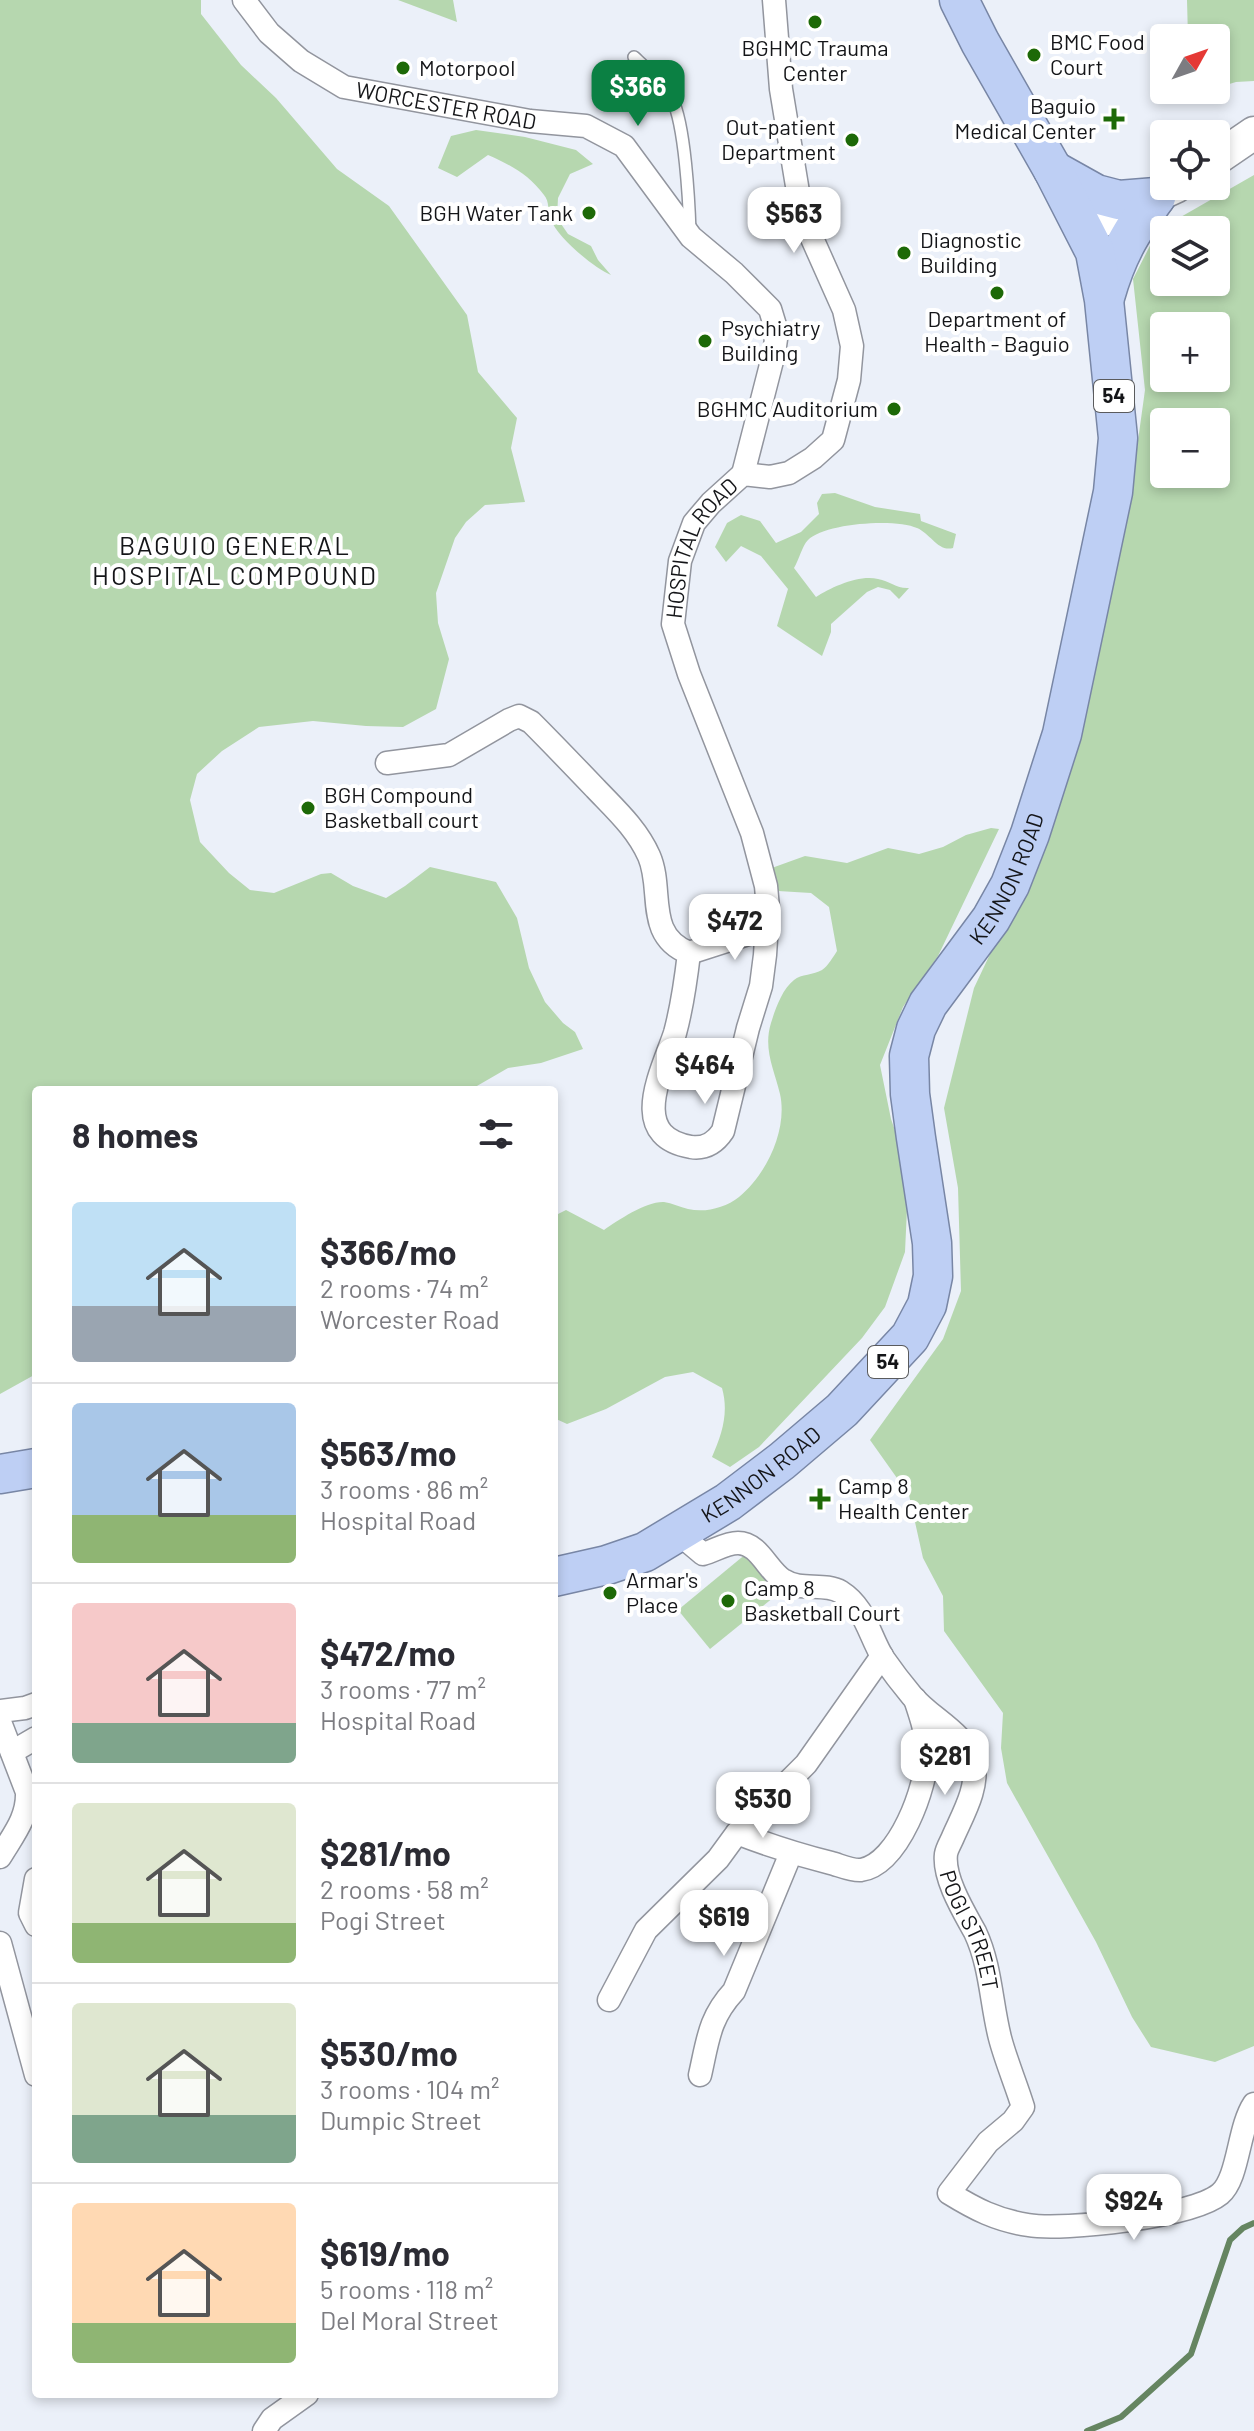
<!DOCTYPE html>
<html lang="en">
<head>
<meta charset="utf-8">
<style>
  :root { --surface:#fff; --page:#f2f2f3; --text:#2b2b33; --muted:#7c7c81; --line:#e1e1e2; --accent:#0b8043 }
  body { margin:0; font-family:Barlow,sans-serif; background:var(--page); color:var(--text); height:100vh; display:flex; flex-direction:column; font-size:30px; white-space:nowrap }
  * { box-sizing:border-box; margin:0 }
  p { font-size:26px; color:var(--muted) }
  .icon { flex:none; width:44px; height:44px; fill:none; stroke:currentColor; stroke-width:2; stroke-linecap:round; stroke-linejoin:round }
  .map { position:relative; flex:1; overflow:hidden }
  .panel { position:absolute; left:32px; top:1086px; width:526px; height:1312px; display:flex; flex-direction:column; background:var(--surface); border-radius:8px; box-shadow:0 4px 12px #0003 }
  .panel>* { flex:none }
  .needle { width:52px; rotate:50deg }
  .buttons { position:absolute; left:1150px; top:24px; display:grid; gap:16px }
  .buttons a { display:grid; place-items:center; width:80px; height:80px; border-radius:8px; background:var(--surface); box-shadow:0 4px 12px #0003; font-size:40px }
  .price { position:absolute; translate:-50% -68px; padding:0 18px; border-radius:16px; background:#fff; color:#222; font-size:26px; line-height:52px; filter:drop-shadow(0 2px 4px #0008) }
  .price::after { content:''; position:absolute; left:50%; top:48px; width:24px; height:18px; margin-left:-12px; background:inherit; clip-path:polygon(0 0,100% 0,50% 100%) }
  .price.active { background:var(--accent); color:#fff }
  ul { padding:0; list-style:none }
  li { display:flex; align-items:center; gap:24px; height:200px; padding:0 40px }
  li+li { border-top:2px solid var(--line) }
  li span { display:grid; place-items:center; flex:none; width:224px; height:160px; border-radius:8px; color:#555 }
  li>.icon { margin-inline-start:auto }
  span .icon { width:96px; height:96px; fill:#fffc; stroke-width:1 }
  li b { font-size:34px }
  h2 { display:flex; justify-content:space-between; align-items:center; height:96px; padding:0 40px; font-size:34px }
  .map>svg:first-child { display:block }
  .green { fill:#b6d7af; fill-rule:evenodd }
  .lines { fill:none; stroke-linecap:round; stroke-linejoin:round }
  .stream { stroke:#658561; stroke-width:6 }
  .service-casing { stroke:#92959e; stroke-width:14 }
  .minor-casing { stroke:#92959e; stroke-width:25 }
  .secondary-casing { stroke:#92959e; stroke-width:35 }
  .trunk-casing { stroke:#7886a5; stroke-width:41 }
  .service { stroke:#fff; stroke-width:11 }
  .minor { stroke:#fff; stroke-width:22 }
  .secondary { stroke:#fff; stroke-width:32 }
  .trunk { stroke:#becff4; stroke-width:38 }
  .poi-dot { fill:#1d6907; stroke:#fff; stroke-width:3 }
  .labels { text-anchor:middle; stroke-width:8; stroke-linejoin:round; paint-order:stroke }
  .shield { fill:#fff; stroke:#5a5b5d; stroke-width:2 }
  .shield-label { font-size:20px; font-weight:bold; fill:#141518 }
  .poi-label { font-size:22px; fill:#141518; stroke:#fff; text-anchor:start }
  .street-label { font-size:22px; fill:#141518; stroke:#fff }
  .quarter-label { font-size:26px; letter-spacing:2px; fill:#141518; stroke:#fff }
</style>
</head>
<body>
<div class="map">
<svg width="1254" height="2431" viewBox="0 0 1254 2431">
  <rect width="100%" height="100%" fill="#ebf0f9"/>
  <!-- green -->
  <g class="green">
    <path d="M0 0H201V14L241 65 276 98 337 169 389 206 467 315 478 372 517 418 511 448 525 502 485 505 466 522 455 538 436 593 438 623 449 659 436 709 403 727 366 726 313 721 259 727 222 751 197 774 190 800 200 842 229 873 250 890 274 893 321 874 331 873 353 886 386 898 405 886 430 867 496 882 517 918 529 968 545 1002 563 1023 575 1032 583 1049 541 1063 508 1068 470 1090H36V1374L0 1394Z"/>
    <path d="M398 0H453L457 22Z"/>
    <path d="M1187 0H1254V81L1236 82 1216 88V38H1188Z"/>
    <path d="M476 130 525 137 576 150 593 164 570 174 558 198 557 218 568 234 591 246 598 260 611 275C594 268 557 237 551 220 547 211 550 202 544 195 529 175 511 165 488 155L457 177 438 168 451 136Z"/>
    <path d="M1254 175V2046L1215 2062 1151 2047 1132 2017 1096 1942 1007 1783 1001 1748 1003 1713 944 1631 943 1596 923 1558 909 1495 870 1440 943 1339 961 1291 958 1188 944 1108 974 988 1016 899 1088 670 1126 527 1145 390 1133 279 1158 230ZM1164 230H1216V282H1164ZM1164 326H1216V378H1164ZM1164 422H1216V474H1164Z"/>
    <path d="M835 493 875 507 920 514 921 521 956 534 953 548C938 552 931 534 917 528 896 518 824 523 808 540 802 546 799 560 794 568L816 597C831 587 860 574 878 579 890 581 897 589 909 588L899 599 890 590 878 587 867 592 831 624V632L822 656 777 626 788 589 761 556 741 546 726 562 715 547 727 523 741 515 760 521 776 543 801 532 819 514 817 503 822 494Z"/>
    <path d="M991 828 999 829 938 956 903 1007 880 1065 891 1119 904 1157 907 1209 905 1252 885 1307 862 1338 759 1447 730 1467 712 1457C722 1434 729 1413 722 1388L693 1372 665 1377 606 1409 567 1424 554 1418V1216L566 1210 604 1230C618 1220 647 1201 664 1202 672 1203 680 1207 688 1209 705 1213 725 1208 739 1197 766 1175 788 1130 780 1094 774 1069 763 1049 771 1023 775 1010 782 989 794 980 801 974 814 975 822 970 828 966 833 957 837 951L829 907 811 893 778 891 769 869 805 856 847 863 888 848 919 854 943 847 966 835Z"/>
    <path d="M747 1553 779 1593 710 1649 678 1610Z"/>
  </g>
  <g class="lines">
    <!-- stream -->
    <path class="stream" d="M1087 2431 1121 2417 1191 2354 1230 2240 1243 2228 1254 2223"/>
    <defs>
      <path id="service" d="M634 57C648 70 663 83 672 99 685 124 689 202 690 232"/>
      <g id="minor">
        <path id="s1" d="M244 0 269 33 301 61 344 87 530 121 586 126 624 146 691 237 734 273 770 309 777 332 774 353 743 474"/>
        <path id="s2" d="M387 763 449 755 509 720 519 716 531 722C553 744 574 766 596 789 616 810 637 829 649 856 664 890 644 935 689 953 686 979 682 1007 675 1033 663 1070 626 1136 691 1147 705 1149 715 1143 723 1131L748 1028 761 986 765 955 768 908 766 886 752 833 689 674 673 624 680 561 694 523 711 503 743 474 770 477 789 473 813 458 833 440 849 380 852 346 844 310 807 227 798 192 781 89 774 0"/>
        <path d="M689 953 767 928"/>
        <path id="s3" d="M678 1533 703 1554C714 1551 726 1543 738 1543 759 1543 767 1570 783 1580 801 1592 824 1582 841 1592 865 1607 869 1635 883 1658 892 1671 902 1684 912 1696 931 1719 965 1732 973 1762 980 1786 962 1816 953 1837 951 1842 947 1848 946 1854 943 1878 964 1912 975 1932 991 1966 991 2003 1000 2038 1006 2061 1016 2084 1023 2107L1013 2121 988 2142 949 2193C975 2209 996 2220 1028 2225 1064 2231 1192 2217 1220 2194 1239 2178 1238 2128 1254 2104"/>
        <path d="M0 1711 25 1708 36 1704"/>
        <path d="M0 1722 27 1792C28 1818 13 1835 0 1857"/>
        <path d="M12 1752 36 1738"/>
        <path d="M737 1833C768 1845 799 1855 831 1863 839 1865 852 1871 861 1870 899 1864 927 1786 927 1753 927 1734 921 1717 915 1699"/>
        <path d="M36 1879 30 1913 36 1925"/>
        <path d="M0 1943 36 2075"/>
        <path d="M609 2000 646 1930 718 1859 737 1833 806 1764 882 1656"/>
        <path d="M700 2075C708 2040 709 2018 734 1991L791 1853"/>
        <path d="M264 2431 272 2419 307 2394"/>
      </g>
      <g id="secondary">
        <path d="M1216 159 1254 133"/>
        <path d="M1084 229 1177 186"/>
      </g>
      <g id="trunk">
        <path d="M1053 170 1096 194 1119 200 1156 197"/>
        <path d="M1105 297C1117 255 1130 233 1156 197"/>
        <path d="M0 1474 36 1468"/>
        <path id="s4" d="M554 1577 607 1565 645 1552 728 1502 782 1461 842 1410 910 1337 927 1305 933 1276 932 1243 916 1138 910 1094 909 1056 916 1029 928 1004 991 919 1010 885 1030 834 1062 734 1113 492 1118 438 1104 300 1095 252 1053 170 980 42 959 0"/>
      </g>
    </defs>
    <!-- service casing -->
    <use href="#service" class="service-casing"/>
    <!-- minor casing -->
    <use href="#minor" class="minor-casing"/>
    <!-- secondary casing -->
    <use href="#secondary" class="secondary-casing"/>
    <!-- trunk casing -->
    <use href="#trunk" class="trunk-casing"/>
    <!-- service -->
    <use href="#service" class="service"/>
    <!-- minor -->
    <use href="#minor" class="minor"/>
    <!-- secondary -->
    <use href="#secondary" class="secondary"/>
    <!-- trunk -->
    <use href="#trunk" class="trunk"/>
  </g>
  <!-- markers -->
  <g class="poi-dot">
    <circle cx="815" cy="22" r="8"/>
    <circle cx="1034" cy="55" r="8"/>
    <circle cx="403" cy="68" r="8"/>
    <path d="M1110 107h8v8h8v8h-8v8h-8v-8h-8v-8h8z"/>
    <circle cx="852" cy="140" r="8"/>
    <circle cx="589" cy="213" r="8"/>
    <circle cx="904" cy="253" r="8"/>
    <circle cx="997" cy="293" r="8"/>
    <circle cx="705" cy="341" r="8"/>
    <circle cx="894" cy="409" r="8"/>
    <circle cx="308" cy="808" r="8"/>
    <path d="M816 1487h8v8h8v8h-8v8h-8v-8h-8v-8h8z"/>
    <circle cx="610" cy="1593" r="8"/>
    <circle cx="728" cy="1601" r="8"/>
  </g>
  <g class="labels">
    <!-- shield labels -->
    <g class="shield">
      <rect x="1094" y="380" width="40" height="32" rx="6"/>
      <rect x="868" y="1346" width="40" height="32" rx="6"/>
    </g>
    <g class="shield-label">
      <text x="1114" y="403">54</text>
      <text x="888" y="1369">54</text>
    </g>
    <!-- poi labels -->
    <g class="poi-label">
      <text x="1050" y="50">BMC Food<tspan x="1050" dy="25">Court</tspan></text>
      <text x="815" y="56" text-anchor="middle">BGHMC Trauma<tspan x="815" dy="25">Center</tspan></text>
      <text x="419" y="76">Motorpool</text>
      <text x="1096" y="114" text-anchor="end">Baguio<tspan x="1096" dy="25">Medical Center</tspan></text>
      <text x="836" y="135" text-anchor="end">Out-patient<tspan x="836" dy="25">Department</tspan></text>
      <text x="573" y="221" text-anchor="end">BGH Water Tank</text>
      <text x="920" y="248">Diagnostic<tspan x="920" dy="25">Building</tspan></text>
      <text x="997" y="327" text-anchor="middle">Department of<tspan x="997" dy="25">Health - Baguio</tspan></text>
      <text x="721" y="336">Psychiatry<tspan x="721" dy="25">Building</tspan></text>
      <text x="878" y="417" text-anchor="end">BGHMC Auditorium</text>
      <text x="324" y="803">BGH Compound<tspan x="324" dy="25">Basketball court</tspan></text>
      <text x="838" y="1494">Camp 8<tspan x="838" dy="25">Health Center</tspan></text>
      <text x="626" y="1588">Armar's<tspan x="626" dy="25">Place</tspan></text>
      <text x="744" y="1596">Camp 8<tspan x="744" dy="25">Basketball Court</tspan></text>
    </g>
    <!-- street labels -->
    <g class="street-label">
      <text dy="8" stroke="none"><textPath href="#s1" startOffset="238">WORCESTER ROAD</textPath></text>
      <text dy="8" stroke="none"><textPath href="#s2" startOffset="1316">HOSPITAL ROAD</textPath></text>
      <text dy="8" stroke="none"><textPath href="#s4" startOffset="930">KENNON ROAD</textPath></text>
      <text dy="8" stroke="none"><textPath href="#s4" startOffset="234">KENNON ROAD</textPath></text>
      <text dy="8" stroke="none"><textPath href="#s3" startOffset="586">POGI STREET</textPath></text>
    </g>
    <!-- quarter labels -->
    <g class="quarter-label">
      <text x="235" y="555">BAGUIO GENERAL<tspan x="235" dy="30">HOSPITAL COMPOUND</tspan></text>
    </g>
  </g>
</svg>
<div class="buttons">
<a><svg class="needle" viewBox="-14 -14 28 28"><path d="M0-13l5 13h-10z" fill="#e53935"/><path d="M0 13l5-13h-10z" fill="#7c7c81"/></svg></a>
<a><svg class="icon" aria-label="locate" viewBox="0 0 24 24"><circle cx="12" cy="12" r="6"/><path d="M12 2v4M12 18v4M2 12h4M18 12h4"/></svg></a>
<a><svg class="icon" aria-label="layers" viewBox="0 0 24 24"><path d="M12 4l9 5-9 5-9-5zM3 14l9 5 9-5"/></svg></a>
<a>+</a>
<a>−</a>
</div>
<b class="price active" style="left:638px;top:128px">$366</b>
<b class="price" style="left:794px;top:255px">$563</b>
<b class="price" style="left:735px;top:962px">$472</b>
<b class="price" style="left:705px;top:1106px">$464</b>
<b class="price" style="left:945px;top:1797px">$281</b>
<b class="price" style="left:763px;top:1840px">$530</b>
<b class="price" style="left:724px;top:1958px">$619</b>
<b class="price" style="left:1134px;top:2242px">$924</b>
<section class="panel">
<h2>8 homes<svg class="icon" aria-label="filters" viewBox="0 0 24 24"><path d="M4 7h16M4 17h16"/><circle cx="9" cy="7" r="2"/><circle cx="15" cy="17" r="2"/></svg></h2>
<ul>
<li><span style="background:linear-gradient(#bfe0f5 65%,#9aa5b1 0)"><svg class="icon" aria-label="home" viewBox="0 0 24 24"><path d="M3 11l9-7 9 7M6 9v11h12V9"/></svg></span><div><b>$366/mo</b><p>2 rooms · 74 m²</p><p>Worcester Road</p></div></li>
<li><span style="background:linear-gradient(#a9c7e8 70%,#8fb573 0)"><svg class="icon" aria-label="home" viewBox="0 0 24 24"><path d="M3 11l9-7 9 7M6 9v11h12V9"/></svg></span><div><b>$563/mo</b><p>3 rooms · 86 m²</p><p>Hospital Road</p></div></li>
<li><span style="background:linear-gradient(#f6c9c9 75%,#7fa58c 0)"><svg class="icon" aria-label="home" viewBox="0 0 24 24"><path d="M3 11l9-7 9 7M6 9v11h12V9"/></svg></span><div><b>$472/mo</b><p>3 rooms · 77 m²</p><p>Hospital Road</p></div></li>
<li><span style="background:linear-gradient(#dfe7d0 75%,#8fb573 0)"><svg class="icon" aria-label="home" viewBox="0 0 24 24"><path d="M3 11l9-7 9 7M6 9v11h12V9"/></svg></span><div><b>$281/mo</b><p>2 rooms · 58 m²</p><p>Pogi Street</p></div></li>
<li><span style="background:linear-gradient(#dfe7d0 70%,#7fa58c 0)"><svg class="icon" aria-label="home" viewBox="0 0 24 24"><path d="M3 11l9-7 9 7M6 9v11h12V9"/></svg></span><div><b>$530/mo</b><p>3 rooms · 104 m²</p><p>Dumpic Street</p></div></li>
<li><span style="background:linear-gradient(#ffd9b3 75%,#8fb573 0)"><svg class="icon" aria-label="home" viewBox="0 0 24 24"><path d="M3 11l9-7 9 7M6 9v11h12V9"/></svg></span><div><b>$619/mo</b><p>5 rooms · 118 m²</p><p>Del Moral Street</p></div></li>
</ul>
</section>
</div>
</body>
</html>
